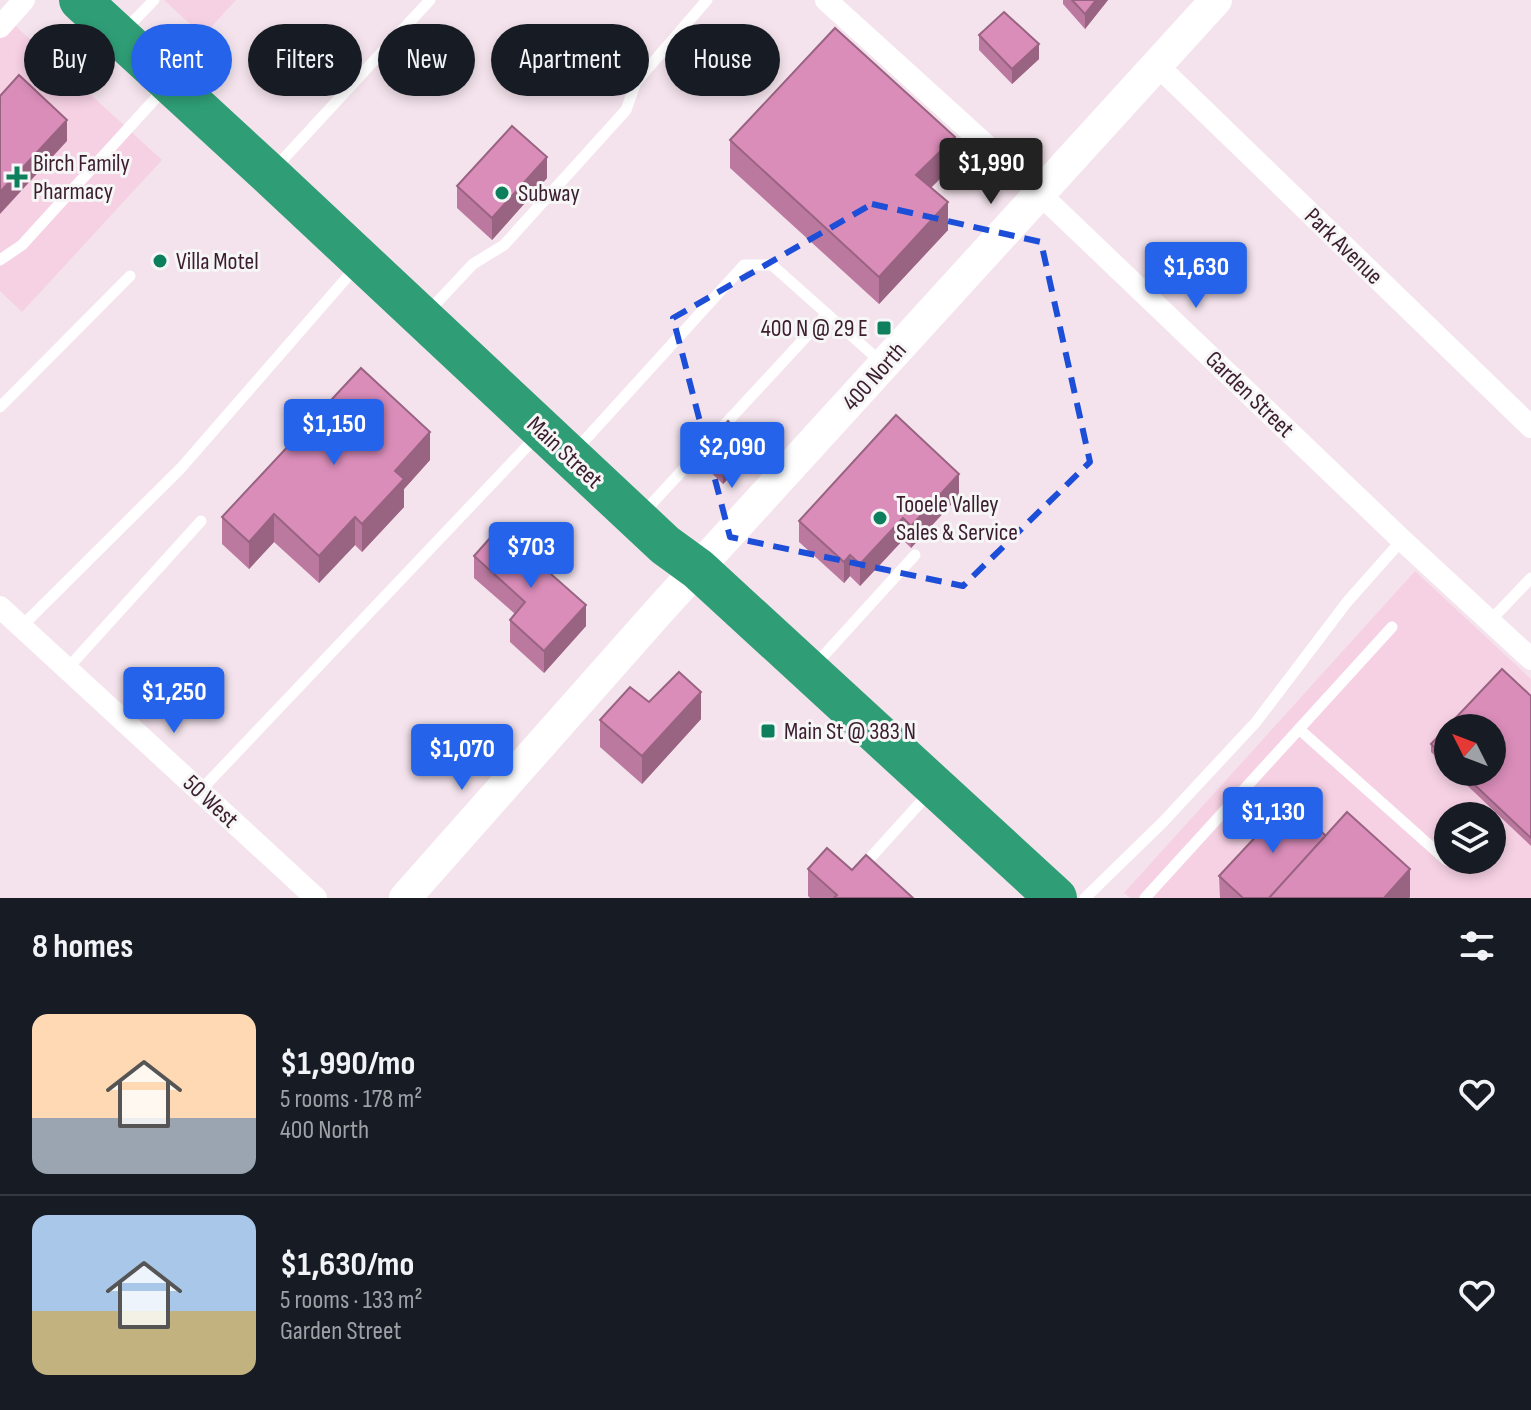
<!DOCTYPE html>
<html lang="en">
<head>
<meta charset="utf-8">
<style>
  :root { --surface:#171b24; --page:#20242c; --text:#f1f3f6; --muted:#9ea1a6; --line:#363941; --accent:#2563eb }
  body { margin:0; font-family:"Sofia Sans Condensed",sans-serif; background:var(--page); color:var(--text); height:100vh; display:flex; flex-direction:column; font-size:30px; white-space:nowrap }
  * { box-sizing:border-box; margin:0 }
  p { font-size:26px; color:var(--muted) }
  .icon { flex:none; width:44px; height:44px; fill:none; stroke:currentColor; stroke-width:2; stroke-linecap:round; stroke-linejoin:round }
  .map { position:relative; height:898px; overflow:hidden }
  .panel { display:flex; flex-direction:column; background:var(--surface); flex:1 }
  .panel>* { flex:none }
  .guide { position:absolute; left:24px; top:24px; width:800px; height:72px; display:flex; gap:16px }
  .needle { width:52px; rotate:312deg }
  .controls { position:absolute; left:1434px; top:714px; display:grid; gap:16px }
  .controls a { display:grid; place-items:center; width:72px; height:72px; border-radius:50%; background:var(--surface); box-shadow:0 4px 12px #0003; font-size:40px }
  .price { position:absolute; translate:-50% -68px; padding:0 18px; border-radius:8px; background:var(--accent); color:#fff; font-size:26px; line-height:52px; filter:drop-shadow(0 2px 4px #0008) }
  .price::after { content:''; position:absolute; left:50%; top:48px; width:24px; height:18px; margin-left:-12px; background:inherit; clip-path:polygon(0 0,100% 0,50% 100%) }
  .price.on { background:#222; color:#fff }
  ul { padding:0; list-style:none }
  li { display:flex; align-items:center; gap:24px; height:200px; padding:0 32px }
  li+li { border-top:2px solid var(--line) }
  li span { display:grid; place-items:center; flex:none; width:224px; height:160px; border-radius:16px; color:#555 }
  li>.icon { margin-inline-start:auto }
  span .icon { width:96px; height:96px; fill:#fffc; stroke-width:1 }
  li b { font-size:34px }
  h2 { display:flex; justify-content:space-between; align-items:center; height:96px; padding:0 32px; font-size:34px }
  .tag { padding:0 28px; border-radius:36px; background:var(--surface); box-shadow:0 4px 12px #0003; font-size:28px; line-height:72px }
  .tag.on { background:var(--accent); color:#fff }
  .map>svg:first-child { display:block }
  .built { fill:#f6d1e4; fill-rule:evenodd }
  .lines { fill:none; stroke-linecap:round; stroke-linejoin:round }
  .lane { stroke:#fff; stroke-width:11 }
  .street { stroke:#fff; stroke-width:22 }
  .secondary { stroke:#fff; stroke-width:32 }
  .highway { stroke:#2f9e77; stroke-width:42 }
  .wall { fill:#bb799f }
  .shaded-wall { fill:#996382 }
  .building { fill:#da8db9; stroke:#996382; stroke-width:2 }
  .marked { fill:none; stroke:#1d4ed8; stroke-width:6; stroke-dasharray:16 10; stroke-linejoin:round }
  .poi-dot { fill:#0e7f5c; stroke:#f6f6f6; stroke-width:3 }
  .labels { text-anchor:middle; stroke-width:6; stroke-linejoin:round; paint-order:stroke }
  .poi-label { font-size:24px; fill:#3b1d2e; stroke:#f6f6f6; text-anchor:start }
  .street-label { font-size:24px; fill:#3b1d2e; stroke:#f6f6f6 }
</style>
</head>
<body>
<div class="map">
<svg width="1531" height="898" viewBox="0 0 1531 898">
  <rect width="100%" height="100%" fill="#f4e3ec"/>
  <!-- built -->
  <g class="built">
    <path d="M164 0H236L203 36Z"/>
    <path d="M0 12 162 160 22 312 0 291Z"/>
    <path d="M1415 571 1531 679V898H1130L1124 893ZM1448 728H1492V772H1448ZM1448 816H1492V860H1448Z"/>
  </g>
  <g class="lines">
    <!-- lane -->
    <g class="lane">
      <path d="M125 30 154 0"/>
      <path d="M275 168 430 0"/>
      <path d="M0 260 22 245 165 88"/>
      <path d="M427 313 473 264 504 245 626 110 636 82 707 0"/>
      <path d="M0 407 130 276"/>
      <path d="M574 452 744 265H772L881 362"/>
      <path d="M643 513 827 314"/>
      <path d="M1490 621 1531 578"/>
      <path d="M22 626 181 468 356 267"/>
      <path d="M816 664 915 555"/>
      <path d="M67 669 201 521"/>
      <path d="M1299 729 1446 860"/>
      <path d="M200 791 538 435"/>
      <path d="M861 868 930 792"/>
      <path d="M1085 898 1163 822 1256 722 1347 602 1402 540"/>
      <path d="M1145 898 1392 627"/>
    </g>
    <!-- street -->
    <g class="street">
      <path d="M826 0 1040 194 1402 540 1531 659"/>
      <path d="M0 27 24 0"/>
      <path d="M1157 65 1531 427"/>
      <path d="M0 607 316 898"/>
    </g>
    <!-- secondary -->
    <path class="secondary" d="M405 898 659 611 1216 0"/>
    <!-- highway -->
    <path class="highway" d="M80 0 269 174 665 545 698 569 1056 898"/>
  </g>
  <!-- wall -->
  <g class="wall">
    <path d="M1063 0H1108L1085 29 1063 4Z"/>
    <path d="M979 35 1039 59 1012 84 979 50Z"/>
    <path d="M730 140 955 164 931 188 948 230 879 304 730 168Z"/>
    <path d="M547 178 492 240 457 208V186Z"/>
    <path d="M702 449 751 450 749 453V457L723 484 702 464Z"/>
    <path d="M430 460 404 489V507L362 552 355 545 319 583 274 542 249 569 222 544V517Z"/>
    <path d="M959 496 911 548 903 540 860 586 850 576 844 583 799 542V521Z"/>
    <path d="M474 556 586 626 544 673 510 642V620L515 614 474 578Z"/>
    <path d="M1502 669 1531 696V846L1453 772H1492V728H1448V768L1431 752V744Z"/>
    <path d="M649 702 701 719 642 784 600 747V720Z"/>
    <path d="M1326 836 1410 897 1409 898H1220L1219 876Z"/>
    <path d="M808 869 852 870 913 898H810L808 896Z"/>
  </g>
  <!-- shaded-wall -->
  <g class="shaded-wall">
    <path d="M1096 0H1108L1085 29V14Z"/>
    <path d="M1039 44V59L1012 84V69Z"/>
    <path d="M67 120V141L0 214V192Z"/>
    <path d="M955 137V164L916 202V175Z"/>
    <path d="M547 157V178L492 240V218Z"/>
    <path d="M948 202V230L879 304V277Z"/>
    <path d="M430 432V460L404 489V507L362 552V524L395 471Z"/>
    <path d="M751 435V450L749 453V457L723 484V469Z"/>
    <path d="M959 474V496L911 548V526Z"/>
    <path d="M274 514V542L249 569V542Z"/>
    <path d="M355 517V545L319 583V556Z"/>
    <path d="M903 518V540L860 586V564Z"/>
    <path d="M850 555V576L844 583V562Z"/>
    <path d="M586 605V626L544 673V651Z"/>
    <path d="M701 692V719L642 784V756Z"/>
    <path d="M1410 869V897L1409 898H1384Z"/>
  </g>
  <!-- building -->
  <g class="building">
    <path d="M1072 0H1096L1085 14Z"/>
    <path d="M1004 12 1039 44 1012 69 979 35Z"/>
    <path d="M835 28 955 137 916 175 948 202 879 277 730 140Z"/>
    <path d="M19 75 67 120 0 192V96Z"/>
    <path d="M512 126 547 157 492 218 457 186Z"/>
    <path d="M361 368 430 432 395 471 404 479 362 524 355 517 319 556 274 514 249 542 222 517Z"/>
    <path d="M896 415 959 474 911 526 903 518 860 564 850 555 844 562 799 521Z"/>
    <path d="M728 421 736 430 740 426 751 435 747 440 749 442 723 469 702 449Z"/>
    <path d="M499 528 586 605 544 651 510 620 525 602 474 556Z"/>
    <path d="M1502 669 1531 696V838L1461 772H1492V728H1448V760L1431 744Z"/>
    <path d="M679 672 701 692 642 756 600 720 630 687 649 702Z"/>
    <path d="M1289 801 1326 836 1269 898H1243L1219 876Z"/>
    <path d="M1347 812 1410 869 1384 898H1269Z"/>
    <path d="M827 848 852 870 866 855 913 898H834L837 895 808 869Z"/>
  </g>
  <!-- marked area -->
  <path class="marked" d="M872 204 1041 242 1090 462 963 586 730 537 673 318Z"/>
  <!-- markers -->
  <g class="poi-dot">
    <path d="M13 165h8v8h8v8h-8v8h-8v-8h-8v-8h8z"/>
    <circle cx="502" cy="193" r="8"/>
    <circle cx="160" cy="261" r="8"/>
    <rect x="876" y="320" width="16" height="16" rx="4"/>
    <circle cx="880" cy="518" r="8"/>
    <rect x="760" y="723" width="16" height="16" rx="4"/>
  </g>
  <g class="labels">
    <!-- poi labels -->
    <g class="poi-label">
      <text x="33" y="171">Birch Family<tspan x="33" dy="28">Pharmacy</tspan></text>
      <text x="518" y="201">Subway</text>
      <text x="176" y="269">Villa Motel</text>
      <text x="868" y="336" text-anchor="end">400 N @ 29 E</text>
      <text x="896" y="512">Tooele Valley<tspan x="896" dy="28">Sales &amp; Service</tspan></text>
      <text x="784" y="739">Main St @ 383 N</text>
    </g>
    <!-- street labels -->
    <g class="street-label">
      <text transform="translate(1344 246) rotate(44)" y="8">Park Avenue</text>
      <text transform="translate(874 376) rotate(-48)" y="8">400 North</text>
      <text transform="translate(1250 394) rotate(44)" y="8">Garden Street</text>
      <text transform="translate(565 452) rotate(43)" y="8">Main Street</text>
      <text transform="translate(211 801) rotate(43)" y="8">50 West</text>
    </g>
  </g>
</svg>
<div class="controls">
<a><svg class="needle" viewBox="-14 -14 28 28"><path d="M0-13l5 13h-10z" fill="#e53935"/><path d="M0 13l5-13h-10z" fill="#9ea1a6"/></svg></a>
<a><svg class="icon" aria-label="layers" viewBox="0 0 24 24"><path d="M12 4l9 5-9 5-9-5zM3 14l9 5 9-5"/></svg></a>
</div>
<b class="price on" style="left:991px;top:206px">$1,990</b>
<b class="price" style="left:1196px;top:310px">$1,630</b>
<b class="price" style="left:334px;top:467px">$1,150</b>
<b class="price" style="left:732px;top:490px">$2,090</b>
<b class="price" style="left:531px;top:590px">$703</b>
<b class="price" style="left:174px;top:735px">$1,250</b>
<b class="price" style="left:462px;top:792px">$1,070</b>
<b class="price" style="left:1273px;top:855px">$1,130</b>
<div class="guide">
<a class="tag">Buy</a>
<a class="tag on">Rent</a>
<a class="tag">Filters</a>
<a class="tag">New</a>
<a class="tag">Apartment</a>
<a class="tag">House</a>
</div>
</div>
<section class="panel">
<h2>8 homes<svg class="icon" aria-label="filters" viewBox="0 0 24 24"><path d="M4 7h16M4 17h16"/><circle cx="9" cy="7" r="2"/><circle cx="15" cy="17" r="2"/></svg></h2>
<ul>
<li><span style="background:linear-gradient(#ffd9b3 65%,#9aa5b1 0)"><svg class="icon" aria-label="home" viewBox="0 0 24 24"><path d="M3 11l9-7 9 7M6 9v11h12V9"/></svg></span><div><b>$1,990/mo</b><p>5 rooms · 178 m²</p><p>400 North</p></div><svg class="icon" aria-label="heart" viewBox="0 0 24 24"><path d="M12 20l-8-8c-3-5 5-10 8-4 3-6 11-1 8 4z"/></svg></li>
<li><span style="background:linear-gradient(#a9c7e8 60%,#c2b280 0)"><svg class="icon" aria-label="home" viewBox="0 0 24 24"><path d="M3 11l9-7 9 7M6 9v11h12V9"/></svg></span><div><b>$1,630/mo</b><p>5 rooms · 133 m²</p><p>Garden Street</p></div><svg class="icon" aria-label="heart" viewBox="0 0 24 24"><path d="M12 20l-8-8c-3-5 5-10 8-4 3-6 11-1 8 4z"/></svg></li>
</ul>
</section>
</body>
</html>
